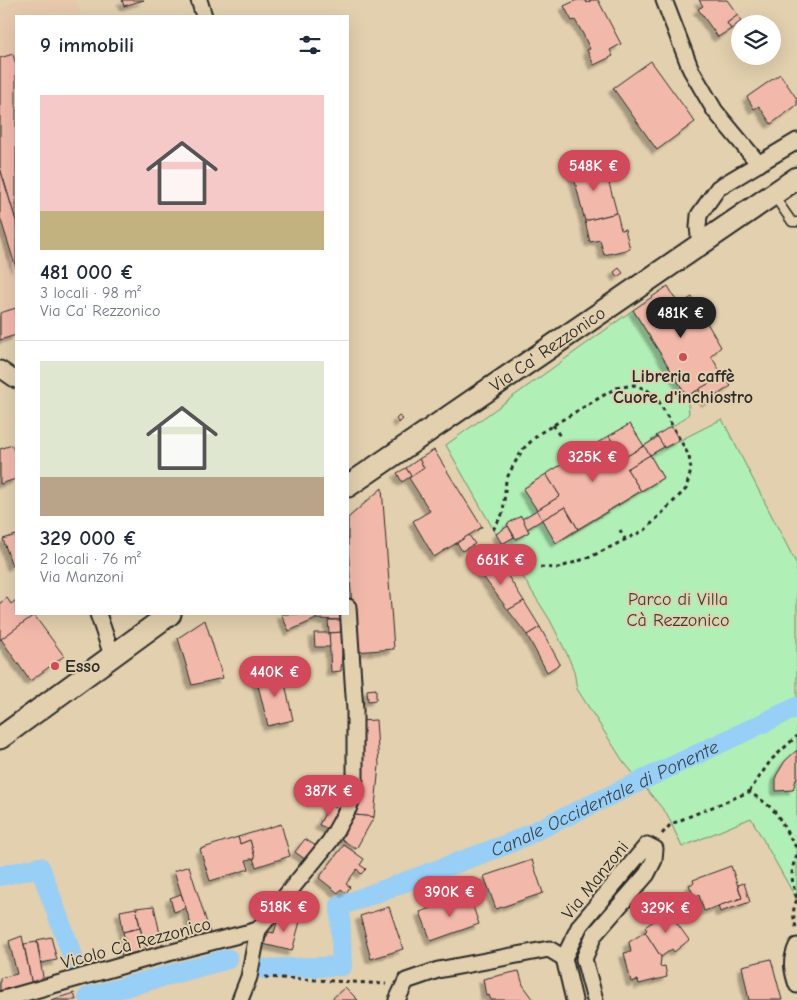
<!DOCTYPE html>
<html lang="it">
<head>
<meta charset="utf-8">
<style>
  :root { --surface:#fff; --page:#f2f2f3; --text:#1f2937; --muted:#747a83; --line:#e0e1e3; --accent:#d1495b }
  body { margin:0; font-family:"Comic Neue",sans-serif; background:var(--page); color:var(--text); height:100vh; display:flex; flex-direction:column; font-size:19px; white-space:nowrap }
  * { box-sizing:border-box; margin:0 }
  p { font-size:16px; color:var(--muted) }
  .icon { flex:none; width:28px; height:28px; fill:none; stroke:currentColor; stroke-width:2; stroke-linecap:round; stroke-linejoin:round }
  .map { position:relative; flex:1; overflow:hidden }
  .drawer { position:absolute; left:15px; top:15px; width:334px; height:600px; display:flex; flex-direction:column; background:var(--surface); border-radius:0px; box-shadow:0 5px 20px #0002 }
  .drawer>* { flex:none }
  .controls { position:absolute; left:731px; top:15px; display:grid; gap:10px }
  .controls a { display:grid; place-items:center; width:50px; height:50px; border-radius:50%; background:var(--surface); box-shadow:0 5px 20px #0002; font-size:25px }
  .price { position:absolute; translate:-50% -42px; padding:0 11px; border-radius:18px; background:var(--accent); color:#fff; font-size:16px; line-height:32px; filter:drop-shadow(0 1px 2px #0008) }
  .price::after { content:''; position:absolute; left:50%; top:30px; width:15px; height:11px; margin-left:-8px; background:inherit; clip-path:polygon(0 0,100% 0,50% 100%) }
  .price.on { background:#222; color:#fff }
  ul { padding:0; list-style:none }
  li { display:grid; align-content:center; gap:10px; height:265px; padding:0 25px }
  li+li { border-top:1px solid var(--line) }
  li span { display:grid; place-items:center; height:155px; border-radius:0px; color:#555 }
  li>.icon { margin-inline-start:auto }
  span .icon { width:90px; height:90px; fill:#fffc; stroke-width:1 }
  li b { font-size:21px }
  h2 { display:flex; justify-content:space-between; align-items:center; height:60px; padding:0 25px; font-size:21px }
  .map>svg:first-child { display:block }
  .built { fill:#e7c9ad }
  .green { fill:#b0efb6; stroke:#6e8d70 }
  .lines { fill:none; stroke-linecap:round; stroke-linejoin:round }
  .canal { stroke:#97cff7; stroke-width:20 }
  .building { fill:#f2b9aa; stroke:#2b2b2b; filter:url(#shadow) }
  .service-casing { stroke:#2b2b2b; stroke-width:11 }
  .minor-casing { stroke:#2b2b2b; stroke-width:19 }
  .secondary-casing { stroke:#2b2b2b; stroke-width:25 }
  .path { stroke:#2b2b2b; stroke-width:3; stroke-dasharray:4 4; stroke-linecap:butt }
  .service { stroke:#e2d0ae; stroke-width:8 }
  .minor { stroke:#e2d0ae; stroke-width:15 }
  .secondary { stroke:#e2d0ae; stroke-width:21 }
  .poi-dot { fill:#d1495b; stroke:#e2d0ae; stroke-width:2 }
  .labels { text-anchor:middle; stroke-width:4; stroke-linejoin:round; paint-order:stroke }
  .street-label { font-size:18px; fill:#2b2b2b; stroke:#e2d0ae }
  .poi-label { font-size:18px; font-weight:bold; fill:#2b2b2b; stroke:#e2d0ae }
  .park-label { font-size:18px; fill:#383f39; stroke:#e2d0ae }
  .water-label { font-size:19px; font-style:italic; fill:#3b444a; stroke:#e2d0ae }
</style>
</head>
<body>
<div class="map">
<svg width="797" height="1000" viewBox="0 0 797 1000">
  <defs>
    <filter id="shadow"><feDropShadow dx="-4.5" dy="4.5" stdDeviation="1" flood-color="#0004"/></filter>
  </defs>
  <rect width="100%" height="100%" fill="#e2d0ae"/>
  <filter id="ink" filterUnits="userSpaceOnUse"><feTurbulence type="fractalNoise" baseFrequency=".02" numOctaves="2"/><feDisplacementMap in="SourceGraphic" scale="10" xChannelSelector="R" yChannelSelector="G"/><feConvolveMatrix kernelMatrix="1 2 1 2 8 2 1 2 1" color-interpolation-filters="sRGB"/></filter>
  <g filter="url(#ink)">
    <!-- built -->
    <path class="built" d="M16 0H75L81 16H16V337L0 343V10Z"/>
    <!-- green -->
    <g class="green">
      <path d="M633 310 687 396 689 413 686 417 644 446 630 424 524 488 537 510 522 519 507 524 508 526 496 534 446 445Z"/>
      <path d="M722 419 797 565V900L751 818 682 847 667 814 623 761 577 689 574 671 567 654 550 620 502 544 514 537 516 539 529 532 527 529 542 520 557 543 663 478 650 455 664 447 665 448Z"/>
    </g>
    <g class="lines">
      <!-- canal -->
      <g class="canal">
        <path d="M0 876 40 867 75 963"/>
        <path id="s1" d="M264 969 342 966 340 906 508 844 797 707"/>
        <path d="M88 997 228 959"/>
      </g>
    </g>
    <!-- building -->
    <g class="building">
      <path d="M122 0H144L124 6Z"/>
      <path d="M577 0H585L587 3 592 0H598L621 44 610 50 613 56 594 65 587 50 590 49 583 34 575 20 572 21 564 6Z"/>
      <path d="M699 0H727L738 15 727 23 731 29 718 37 698 9 703 6Z"/>
      <path d="M738 15 741 21 731 29 727 23Z"/>
      <path d="M13 54 16 65V221L0 168V58Z"/>
      <path d="M651 61 695 122 657 150 613 88Z"/>
      <path d="M780 74 797 99V105L771 124 759 106 754 109 747 97Z"/>
      <path d="M599 163 601 173 606 172 617 213 585 221 572 170Z"/>
      <path d="M0 168 16 221V268L0 217Z"/>
      <path d="M617 213 621 230 625 229 630 249 604 255 600 240 590 242 585 221Z"/>
      <path d="M619 268 623 273 617 277 614 272Z"/>
      <path d="M668 286 679 305 692 297 721 347 711 356 723 376 687 396 633 310Z"/>
      <path d="M16 308V335L0 340V313Z"/>
      <path d="M723 376 731 386 706 402 699 389Z"/>
      <path d="M399 416 403 419 399 423 396 419Z"/>
      <path d="M630 424 644 446 622 459 609 436Z"/>
      <path d="M671 426 679 440 664 448 656 436Z"/>
      <path d="M609 436 622 459 644 446 650 455 627 469 641 491 578 529 565 507 542 520 537 510 560 496 546 474Z"/>
      <path d="M658 437 664 447 650 455 644 446Z"/>
      <path d="M12 445 16 457V479L0 484V449Z"/>
      <path d="M434 450 482 527 434 557 413 521 430 511 409 478 424 468 419 459Z"/>
      <path d="M650 455 663 478 641 491 627 469Z"/>
      <path d="M419 459 424 468 411 476 406 468Z"/>
      <path d="M406 468 411 476 402 482 397 473Z"/>
      <path d="M546 474 560 496 537 510 523 489Z"/>
      <path d="M382 488 394 649 355 652 348 547V518Z"/>
      <path d="M565 507 578 529 556 543 542 520Z"/>
      <path d="M537 510 542 520 527 529 522 519Z"/>
      <path d="M521 516 529 532 516 539 507 524Z"/>
      <path d="M508 526 514 537 502 544 496 534Z"/>
      <path d="M16 535V564L12 566 3 539Z"/>
      <path d="M469 535 475 544 462 551 457 543Z"/>
      <path d="M487 560 498 577 506 573 524 601 508 610 476 567Z"/>
      <path d="M7 598 11 604 16 600V614H36L0 640V603Z"/>
      <path d="M524 601 540 627 527 635 508 610Z"/>
      <path d="M281 614H316V619L289 631Z"/>
      <path d="M316 614H343V620L316 619Z"/>
      <path d="M34 615 64 656 30 681 1 639Z"/>
      <path d="M205 620 223 678 192 685 178 638Z"/>
      <path d="M328 620H343V632L329 633Z"/>
      <path d="M540 627 560 664 547 672 527 635Z"/>
      <path d="M343 632 341 671 331 672 329 633Z"/>
      <path d="M314 633H329L330 647H315Z"/>
      <path d="M282 670 293 720 268 726 256 677Z"/>
      <path d="M376 689V700L368 701 367 690Z"/>
      <path d="M376 720 379 765 374 817 355 815 362 769 359 721Z"/>
      <path d="M797 750V776L793 790 776 791V776L785 761Z"/>
      <path d="M330 804 339 810 329 829 319 825Z"/>
      <path d="M355 815 374 817 356 849 340 838Z"/>
      <path d="M281 824 290 856 256 867 253 858H255L250 840 240 844 238 837Z"/>
      <path d="M238 837 240 844 250 840 255 858 246 860 249 869 210 881 200 849Z"/>
      <path d="M305 839 316 846 306 860 295 852Z"/>
      <path d="M344 845 364 859 360 865 366 869 361 874 357 869 346 884 350 887 346 893 341 889 338 893 319 878Z"/>
      <path d="M532 860 543 893 496 909 484 876Z"/>
      <path d="M189 866 211 936 196 940 174 871Z"/>
      <path d="M731 866 742 898 704 911 699 895 694 896 689 885 694 883 693 880Z"/>
      <path d="M744 883 750 902 720 912 718 906 742 898 738 885Z"/>
      <path d="M181 894 186 908 174 912 170 898Z"/>
      <path d="M469 895 479 924 431 941 420 912Z"/>
      <path d="M154 906 163 948 146 954 136 908Z"/>
      <path d="M389 907 403 949 371 959 366 941H367L360 916Z"/>
      <path d="M136 908 140 928 123 932 120 911Z"/>
      <path d="M668 911 689 940 674 952 672 949 661 957 645 932 647 930 645 927Z"/>
      <path d="M280 913 301 918 292 951 263 944 269 932 274 933Z"/>
      <path d="M140 928 146 950 129 954 123 932Z"/>
      <path d="M645 932 661 957 660 967 665 966 667 977 639 984 638 980 631 982 624 953 631 952 629 942Z"/>
      <path d="M22 936 32 985 0 993V978L17 974 9 941Z"/>
      <path d="M51 937 57 960 41 963 37 940Z"/>
      <path d="M37 942 44 983 32 985 24 944Z"/>
      <path d="M126 945 129 954 122 956 120 946Z"/>
      <path d="M771 959 782 1000H749L742 966Z"/>
      <path d="M519 971 523 985 534 1000H491L489 995 486 996 483 979Z"/>
      <path d="M345 987 358 1000H331Z"/>
      <path d="M74 993 76 1000H51Z"/>
    </g>
    <g class="lines">
      <defs>
        <path id="service" d="M774 196 792 222H797"/>
        <g id="minor">
          <path d="M199 0 204 16"/>
          <path d="M664 0 691 70 715 111 759 164"/>
          <path d="M700 244 698 227 699 215 718 188 797 141"/>
          <path d="M0 369 16 380"/>
          <path d="M98 614 112 655"/>
          <path d="M797 946C790 961 792 970 797 985"/>
          <path d="M0 1000 149 958 258 930 330 841 349 807 353 795 355 778V710L348 607"/>
          <path d="M240 1000 249 977 258 930"/>
          <path d="M397 1000 406 981 438 970 549 949 564 958"/>
          <path d="M574 1000 564 958 580 925 647 845 655 849 654 860 647 874 594 935 584 959 595 1000"/>
        </g>
        <g id="secondary">
          <path id="s2" d="M348 486 797 178"/>
          <path d="M0 738 170 614"/>
        </g>
      </defs>
      <!-- service casing -->
      <use href="#service" class="service-casing"/>
      <!-- minor casing -->
      <use href="#minor" class="minor-casing"/>
      <!-- secondary casing -->
      <use href="#secondary" class="secondary-casing"/>
      <!-- path -->
      <g class="path">
        <path d="M553 425 561 438"/>
        <path d="M493 530 503 513 506 480 513 466 523 449 540 433 616 388 634 385 646 389 657 398 689 456 691 470 686 489 645 530 590 557 558 568 538 567"/>
        <path d="M620 530 625 539"/>
        <path d="M749 792 771 760 797 736"/>
        <path d="M662 834 671 824 749 792C760 799 772 806 779 818 785 828 789 838 797 848"/>
        <path d="M797 855C789 872 792 882 797 899"/>
        <path d="M797 900C791 911 794 920 797 931"/>
        <path d="M265 977 386 984"/>
      </g>
      <!-- service -->
      <use href="#service" class="service"/>
      <!-- minor -->
      <use href="#minor" class="minor"/>
      <!-- secondary -->
      <use href="#secondary" class="secondary"/>
    </g>
  </g>
  <!-- markers -->
  <g class="poi-dot">
    <circle cx="683" cy="357" r="5"/>
    <circle cx="55" cy="666" r="5"/>
  </g>
  <g class="labels">
    <!-- street labels -->
    <g class="street-label">
      <text dy="6" stroke="none"><textPath href="#s2" startOffset="242">Via Ca' Rezzonico</textPath></text>
      <text transform="translate(595 880) rotate(-51)" y="6">Via Manzoni</text>
      <text transform="translate(136 943) rotate(-15)" y="6">Vicolo Cà Rezzonico</text>
    </g>
    <!-- poi labels -->
    <g class="poi-label">
      <text x="683" y="382">Libreria caffè<tspan x="683" dy="21">Cuore d'inchiostro</tspan></text>
      <text x="65" y="672" text-anchor="start">Esso</text>
    </g>
    <!-- park labels -->
    <g class="park-label">
      <text x="678" y="605">Parco di Villa<tspan x="678" dy="21">Cà Rezzonico</tspan></text>
    </g>
    <!-- water labels -->
    <g class="water-label">
      <text dy="7" stroke="none"><textPath href="#s1" startOffset="424">Canale Occidentale di Ponente</textPath></text>
    </g>
  </g>
</svg>
<div class="controls">
<a><svg class="icon" aria-label="layers" viewBox="0 0 24 24"><path d="M12 4l9 5-9 5-9-5zM3 14l9 5 9-5"/></svg></a>
</div>
<b class="price" style="left:594px;top:192px">548K €</b>
<b class="price on" style="left:681px;top:339px">481K €</b>
<b class="price" style="left:593px;top:483px">325K €</b>
<b class="price" style="left:501px;top:586px">661K €</b>
<b class="price" style="left:275px;top:698px">440K €</b>
<b class="price" style="left:329px;top:817px">387K €</b>
<b class="price" style="left:450px;top:918px">390K €</b>
<b class="price" style="left:284px;top:933px">518K €</b>
<b class="price" style="left:666px;top:934px">329K €</b>
<section class="drawer">
<h2>9 immobili<svg class="icon" aria-label="filters" viewBox="0 0 24 24"><path d="M4 7h16M4 17h16"/><circle cx="9" cy="7" r="2"/><circle cx="15" cy="17" r="2"/></svg></h2>
<ul>
<li><span style="background:linear-gradient(#f6c9c9 75%,#c2b280 0)"><svg class="icon" aria-label="home" viewBox="0 0 24 24"><path d="M3 11l9-7 9 7M6 9v11h12V9"/></svg></span><div><b>481 000 €</b><p>3 locali · 98 m²</p><p>Via Ca' Rezzonico</p></div></li>
<li><span style="background:linear-gradient(#dfe7d0 75%,#b9a48a 0)"><svg class="icon" aria-label="home" viewBox="0 0 24 24"><path d="M3 11l9-7 9 7M6 9v11h12V9"/></svg></span><div><b>329 000 €</b><p>2 locali · 76 m²</p><p>Via Manzoni</p></div></li>
</ul>
</section>
</div>
</body>
</html>
